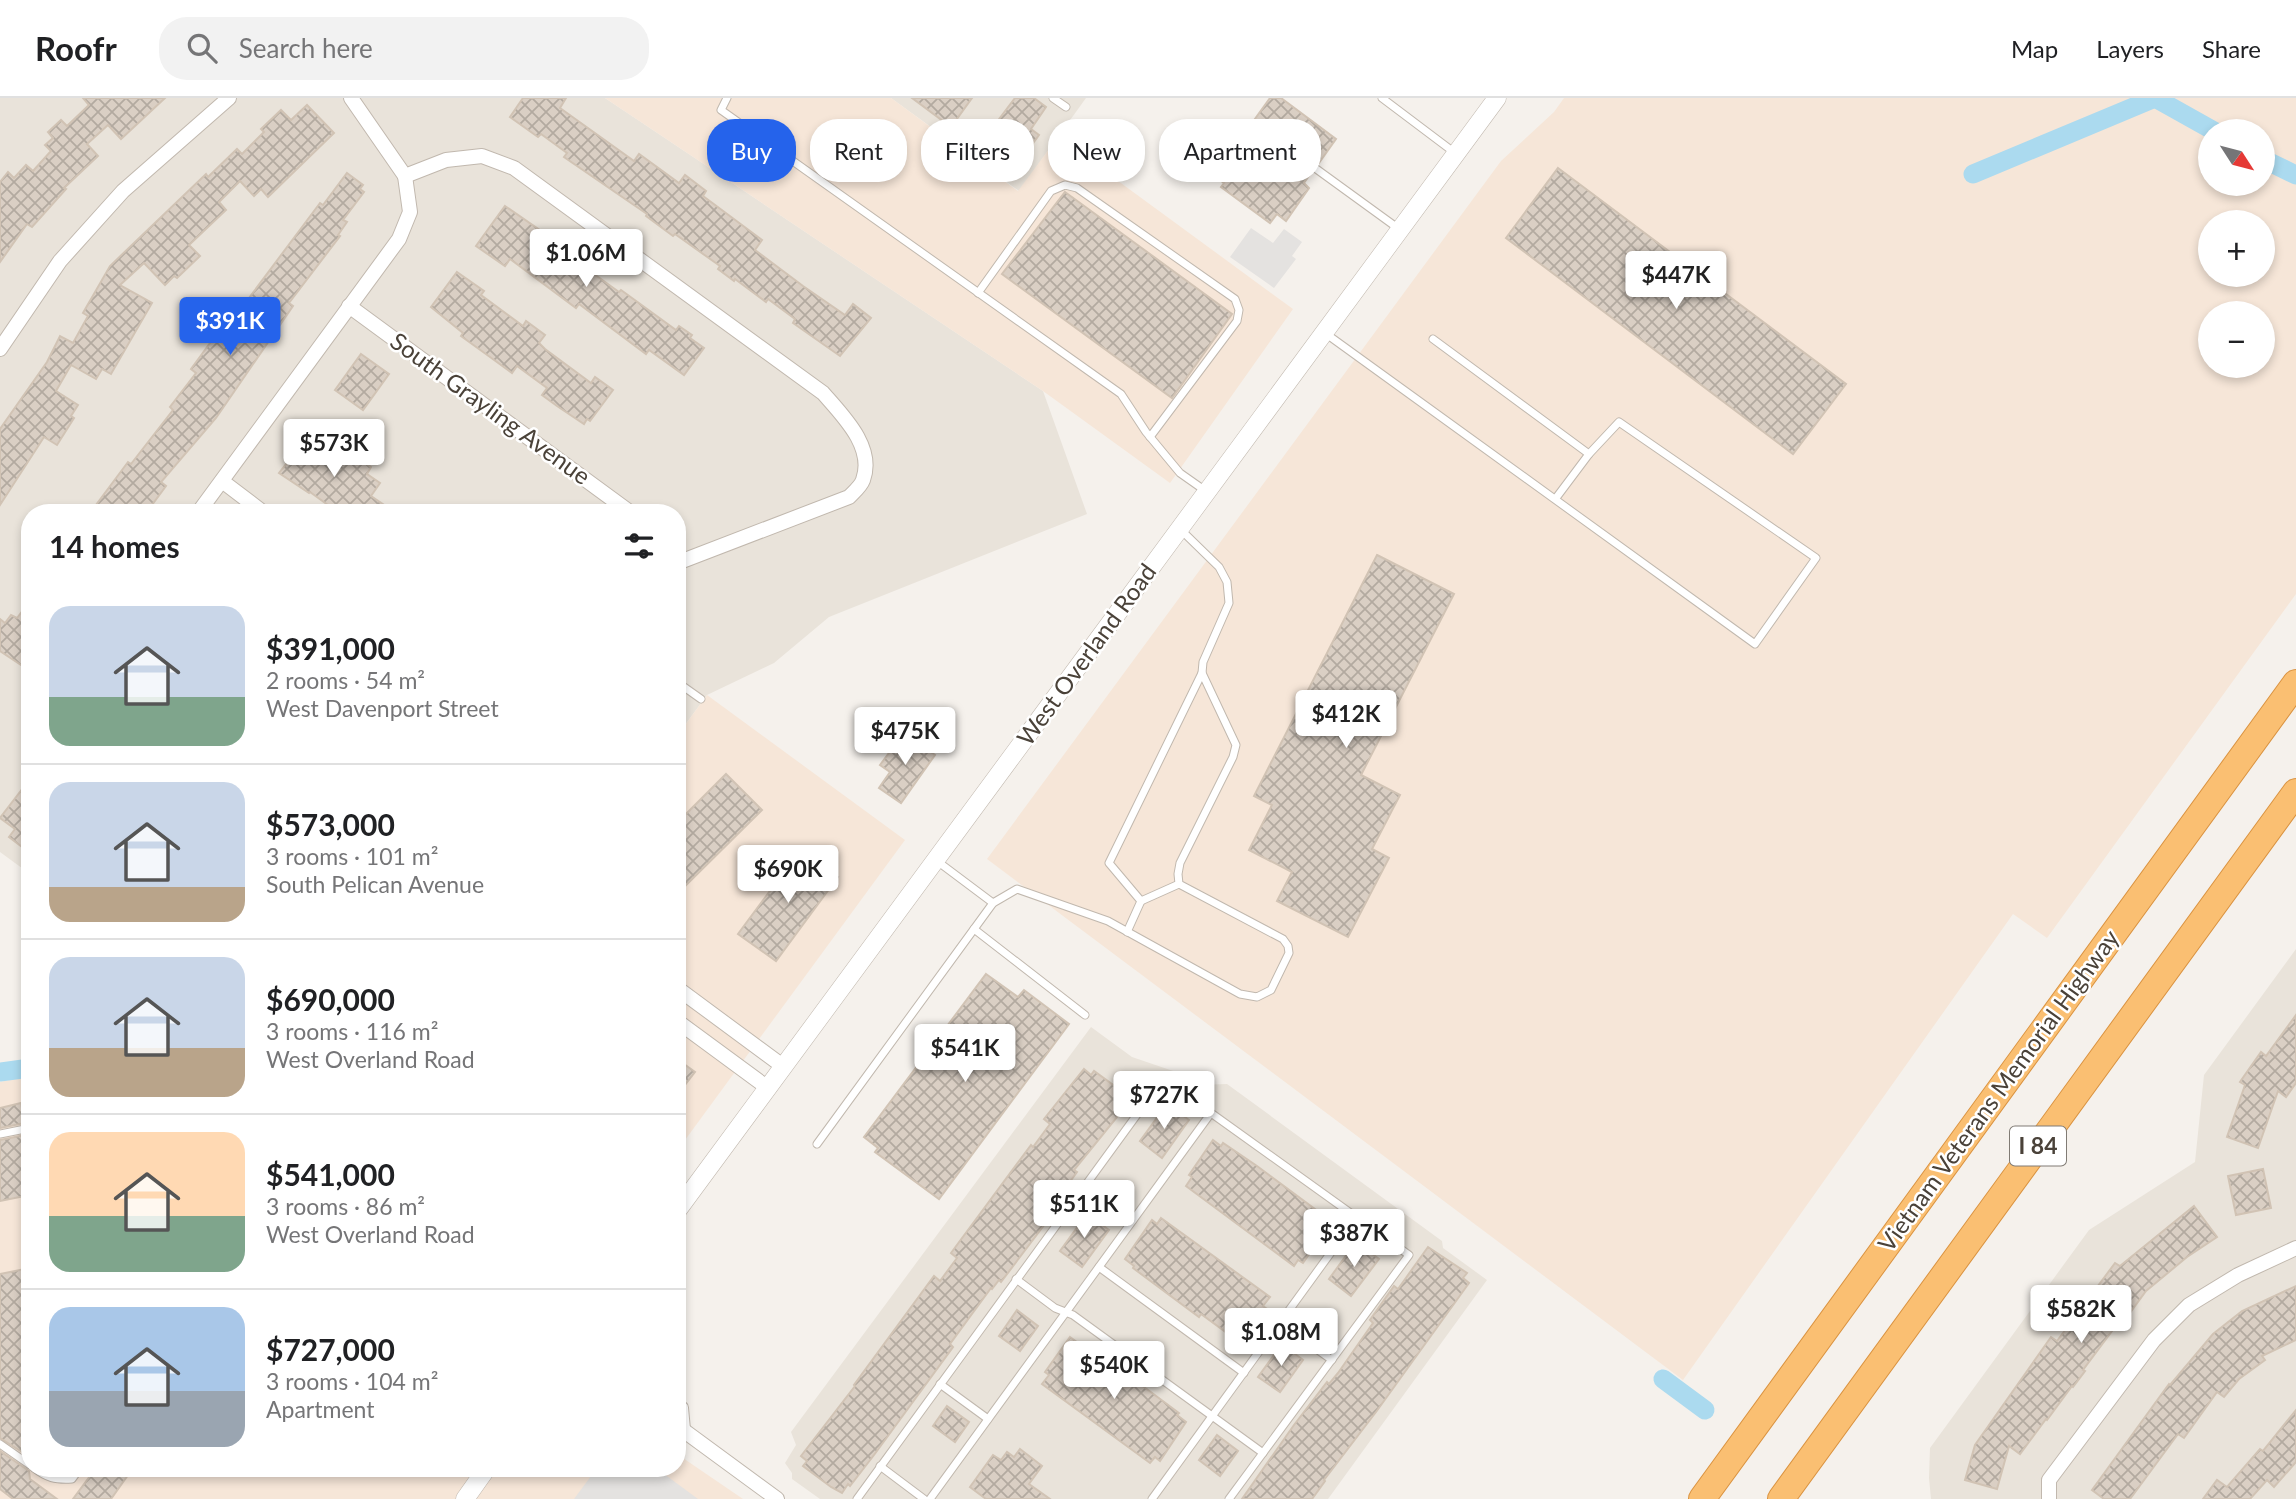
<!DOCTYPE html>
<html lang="en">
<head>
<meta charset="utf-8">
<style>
  :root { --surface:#fff; --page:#f2f2f2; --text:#202124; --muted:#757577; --line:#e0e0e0; --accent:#2563eb }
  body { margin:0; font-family:Lato,sans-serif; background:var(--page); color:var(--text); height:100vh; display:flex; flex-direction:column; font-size:26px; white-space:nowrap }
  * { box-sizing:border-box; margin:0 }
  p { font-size:23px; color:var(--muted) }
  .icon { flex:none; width:38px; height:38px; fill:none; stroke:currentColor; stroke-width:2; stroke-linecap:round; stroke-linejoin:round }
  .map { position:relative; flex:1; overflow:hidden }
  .side { position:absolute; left:21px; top:406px; width:665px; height:973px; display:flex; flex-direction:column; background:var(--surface); border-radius:28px; box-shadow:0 4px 10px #0003 }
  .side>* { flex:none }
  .guide { position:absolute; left:707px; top:21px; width:665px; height:63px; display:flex; gap:14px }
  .needle { width:46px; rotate:126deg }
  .fabs { position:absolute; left:2198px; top:21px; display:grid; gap:14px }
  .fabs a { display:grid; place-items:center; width:77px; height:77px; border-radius:50%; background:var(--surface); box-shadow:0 4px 10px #0003; font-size:35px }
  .price { position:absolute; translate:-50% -60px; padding:0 16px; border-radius:7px; background:#fff; color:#222; font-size:23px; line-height:46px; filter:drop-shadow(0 2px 4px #0008) }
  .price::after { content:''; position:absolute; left:50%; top:42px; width:21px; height:16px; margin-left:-10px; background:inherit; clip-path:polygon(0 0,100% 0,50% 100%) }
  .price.active { background:var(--accent); color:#fff }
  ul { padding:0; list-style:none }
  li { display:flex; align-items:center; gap:21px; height:175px; padding:0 28px }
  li+li { border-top:2px solid var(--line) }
  li span { display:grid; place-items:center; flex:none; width:196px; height:140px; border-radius:21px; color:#555 }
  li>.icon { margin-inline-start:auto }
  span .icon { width:84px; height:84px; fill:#fffc; stroke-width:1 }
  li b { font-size:30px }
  h2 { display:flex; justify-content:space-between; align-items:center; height:84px; padding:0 28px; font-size:30px }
  .tag { padding:0 24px; border-radius:28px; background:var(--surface); box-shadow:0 4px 10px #0003; font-size:24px; line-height:63px }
  .tag.active { background:var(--accent); color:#fff }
  header { display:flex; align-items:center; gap:42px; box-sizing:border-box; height:98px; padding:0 35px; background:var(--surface); border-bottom:2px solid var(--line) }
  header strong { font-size:33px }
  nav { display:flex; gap:38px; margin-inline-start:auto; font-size:24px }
  .search { width:490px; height:63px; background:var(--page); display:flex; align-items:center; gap:18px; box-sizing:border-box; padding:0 24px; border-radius:28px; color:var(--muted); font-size:26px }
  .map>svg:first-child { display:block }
  .residential { fill:#e9e3da }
  .commercial { fill:#f6e6d8; fill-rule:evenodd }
  .parking { fill:#e4e2e0 }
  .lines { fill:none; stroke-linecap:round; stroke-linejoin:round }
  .canal { stroke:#abdaef; stroke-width:19 }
  .building { fill:url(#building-cross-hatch); stroke:#d1c3b4; stroke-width:2 }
  .service-casing { stroke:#c1b8ae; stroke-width:9 }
  .minor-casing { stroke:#c1b8ae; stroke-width:16 }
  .tertiary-casing { stroke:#c1b8ae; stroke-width:19 }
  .motorway-casing { stroke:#da9341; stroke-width:28 }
  .service { stroke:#fff; stroke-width:7 }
  .minor { stroke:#fff; stroke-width:14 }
  .tertiary { stroke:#fff; stroke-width:18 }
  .motorway { stroke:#fabf72; stroke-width:26 }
  .labels { text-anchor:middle; stroke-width:5; stroke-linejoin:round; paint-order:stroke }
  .shield { fill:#fff; stroke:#807b74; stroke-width:2 }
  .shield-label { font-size:23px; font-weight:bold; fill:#4a4239 }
  .street-label { font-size:24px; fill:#4a4239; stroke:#fff }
</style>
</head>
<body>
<header>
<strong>Roofr</strong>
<div class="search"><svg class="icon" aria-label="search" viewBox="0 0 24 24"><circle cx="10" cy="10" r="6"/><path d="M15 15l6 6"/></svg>Search here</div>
<nav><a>Map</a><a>Layers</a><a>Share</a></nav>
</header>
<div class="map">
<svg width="2296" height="1401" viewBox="0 0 2296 1401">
  <defs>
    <pattern id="building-cross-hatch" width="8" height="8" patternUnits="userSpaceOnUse" patternTransform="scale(1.75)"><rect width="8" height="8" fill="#dacfc4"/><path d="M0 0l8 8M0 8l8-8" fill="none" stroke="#b3aaa0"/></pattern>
  </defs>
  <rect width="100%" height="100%" fill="#f5f1ec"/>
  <!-- residential -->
  <g class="residential">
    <path d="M0 0H605L1043 293 1087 416 829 519 774 565 707 597 677 638V415H30V776L0 754Z"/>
    <path d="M891 0H1086L1019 93Z"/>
    <path d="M2296 851V1401H1931L1929 1380 1930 1350 2089 1132 2195 1064 2204 977Z"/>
    <path d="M1091 929 1132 959 1179 975 1197 987 1227 986 1442 1143 1443 1150 1487 1182 1328 1401H820L792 1381V1375L785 1365 796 1347 791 1334Z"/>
  </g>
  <!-- commercial -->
  <g class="commercial">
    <path d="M605 0H891L1018 93 1058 39 1293 211 1170 385 1043 293Z"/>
    <path d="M1564 0H2296V496L2047 840 2013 816 1683 1282 987 761 1501 63 1554 14ZM2210 33H2263V86H2210ZM2210 124H2263V177H2210ZM2210 215H2263V268H2210Z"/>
    <path d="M707 597 905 742 677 1053V638Z"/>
    <path d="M30 978V1370H677V1356L743 1401H0V984Z"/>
  </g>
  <!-- parking -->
  <g class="parking">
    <path d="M1251 130 1273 145 1284 131 1302 144 1292 158 1296 161 1274 190 1230 159Z"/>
    <path d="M597 1370H656L698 1401H574Z"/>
  </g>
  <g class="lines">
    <!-- canal -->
    <g class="canal">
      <path d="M2263 61 2296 77"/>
      <path d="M1973 76 2155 0 2214 33"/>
      <path d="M0 974 30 970"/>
      <path d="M1663 1281 1705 1312"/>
    </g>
  </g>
  <!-- building -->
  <g class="building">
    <path d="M83 0H165L121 41 108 27 87 46 98 58 64 90 66 91 32 129 27 126 0 164V84L8 74 14 80 26 67 33 73 51 53 45 47 53 40 48 34 61 22 67 28 89 7Z"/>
    <path d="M523 0H566L560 10 634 63 639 56 679 85 685 77 706 93 703 98 762 142 755 152 803 188 845 217 853 206 871 220 840 258 793 225 795 221 768 201 766 204 735 181 734 183 718 171 720 168 675 136 673 138 646 118 647 116 564 59 567 55 541 36 538 39 510 19Z"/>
    <path d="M912 0H972L951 29Z"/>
    <path d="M1015 0H1034L1046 9 1031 31 1039 37 1012 74 978 49Z"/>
    <path d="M1270 0H1281L1336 41 1319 65 1313 64 1310 67 1311 75 1304 85 1309 90 1286 123 1277 116 1270 125 1221 89 1224 85 1214 78Z"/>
    <path d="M307 7 334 35 268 99 261 91 254 98 240 83 219 104 226 112 189 147 200 158 177 180 174 178 165 187 144 165 120 187 152 205 111 276 102 271 96 281 71 267 56 293 78 307 71 318 74 320 57 347 44 339 0 407V331L47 264 60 238 73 245 88 218 83 215 110 168 206 76 208 79 237 51 242 56 264 34 261 31 281 12 291 22Z"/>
    <path d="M1558 70 1846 286 1793 356 1506 140Z"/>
    <path d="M347 75 363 87 360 91 364 94 343 122 347 124 338 137 340 138 289 205 293 208 216 320 161 384 166 388 146 415H90L128 364 131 366 173 312 170 309 196 275 191 271 213 241 220 244 215 238 236 203 243 208 320 105 323 107Z"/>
    <path d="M1065 94 1232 216 1172 300 1002 176Z"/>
    <path d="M505 108 567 151 565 153 588 169 587 171 619 194 621 192 676 232 679 228 692 237 690 240 704 250 684 277 649 252 646 256 579 206 576 210 510 161 505 168 476 148Z"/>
    <path d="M457 174 484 193 481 197 523 228 526 223 545 237 539 245 545 251 591 285 595 279 613 292 590 323 587 321 584 326 557 308 542 297 547 290 517 268 512 275 490 259 461 238 463 235 431 209Z"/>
    <path d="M361 256 389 276 363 312 335 292Z"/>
    <path d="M309 337 342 362 349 353 371 369 367 376 380 385 371 398 396 415H339L310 394 309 395 279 375Z"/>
    <path d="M1377 457 1454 496 1361 677 1400 697 1372 751 1389 760 1348 839 1277 803 1292 774 1249 752 1272 707 1254 698Z"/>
    <path d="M30 503V573L0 553V521L5 525 11 517 17 520Z"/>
    <path d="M904 635 935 657 901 705 879 690 890 674 880 667Z"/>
    <path d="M726 676 762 712 677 796V725Z"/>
    <path d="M30 681V755L9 739 15 731 0 720Z"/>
    <path d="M801 751 838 779 776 863 738 836Z"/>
    <path d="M986 876 1018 899 1024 892 1069 926 939 1101 875 1054 878 1050 864 1039Z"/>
    <path d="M2296 917V985L2286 999 2278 993 2258 1050 2227 1039 2245 987 2240 984 2261 954 2266 958Z"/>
    <path d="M677 961 695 974 677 997Z"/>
    <path d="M1084 971 1091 977 1094 973 1131 1000 1126 1008 1074 1072 1077 1074 1047 1115 1051 1118 1001 1184 999 1182 992 1191 991 1190 950 1246 953 1249 874 1357 850 1388 848 1386 842 1395 831 1389 803 1368 807 1363 801 1358 855 1288 854 1287 934 1178 940 1183 957 1160 951 1155 1031 1047 1033 1049 1050 1026 1044 1021Z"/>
    <path d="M21 1005 22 1010 30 1008V1024L0 1030V1010Z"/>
    <path d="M1167 1006 1189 1022 1162 1060 1140 1043Z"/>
    <path d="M30 1036V1097L0 1103V1042Z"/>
    <path d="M1213 1042 1221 1048 1223 1045 1257 1068 1323 1117 1321 1120 1330 1126 1303 1165 1298 1162 1294 1168 1186 1088 1192 1079 1189 1077Z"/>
    <path d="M2263 1071 2271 1110 2236 1117 2228 1078Z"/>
    <path d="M2194 1108 2217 1139 2187 1159 2146 1193 2127 1219 2124 1217 2083 1272 2085 1273 2073 1289 2072 1288 2047 1322 2046 1321 2020 1356 2009 1348 1997 1391 1965 1382 1975 1347 2051 1239 2057 1243 2115 1165 2120 1168Z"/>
    <path d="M1087 1116 1109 1132 1082 1169 1060 1153Z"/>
    <path d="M1161 1120 1270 1199 1263 1208 1267 1211 1242 1246 1201 1216 1199 1219 1133 1170 1134 1168 1125 1161 1152 1122 1157 1126Z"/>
    <path d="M1356 1144 1379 1161 1351 1198 1329 1181Z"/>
    <path d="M1428 1149 1467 1175 1463 1180 1469 1185 1376 1314 1324 1382 1325 1383 1312 1401H1242L1294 1327 1327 1284 1329 1286 1338 1275 1373 1225 1370 1222 1394 1188 1398 1191Z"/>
    <path d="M30 1170V1359L0 1340V1176Z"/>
    <path d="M2296 1188V1242L2262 1258 2265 1262 2239 1281 2224 1299 2217 1294 2184 1340 2178 1336 2130 1401H2104L2092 1392 2169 1286 2170 1287 2213 1236 2242 1213Z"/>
    <path d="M1017 1212 1038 1228 1020 1253 999 1238Z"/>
    <path d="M1070 1239 1111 1269 1113 1266 1179 1315 1177 1317 1186 1324 1160 1363 1155 1359 1150 1365 1042 1286 1049 1277 1045 1274Z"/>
    <path d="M1282 1246 1303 1262 1280 1294 1258 1279Z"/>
    <path d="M947 1308 969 1324 955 1344 933 1328Z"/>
    <path d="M2296 1312V1364L2274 1389 2267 1382 2250 1401H2203L2217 1382 2227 1389 2260 1351 2263 1353Z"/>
    <path d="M1217 1337 1238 1353 1220 1378 1199 1362Z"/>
    <path d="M1020 1351 1042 1368 1029 1386 1050 1401H986L970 1389 993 1357 1001 1362 1007 1354 1014 1359Z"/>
    <path d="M0 1353 29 1373 30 1381 57 1401H13L0 1391Z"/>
    <path d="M96 1370H133L111 1401H73Z"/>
  </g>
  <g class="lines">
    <defs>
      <g id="service">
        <path d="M727 0 721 12 1121 296 1146 334 1180 375 1207 394"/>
        <path d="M1053 0 1066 9"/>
        <path d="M1382 0 1455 55"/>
        <path d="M1315 70 1399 131"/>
        <path d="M978 195 1051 93 1065 87 1077 90 1235 201 1239 212 1237 223 1150 339"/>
        <path d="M1325 235 1755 546 1816 460 1619 324 1589 356 1556 400"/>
        <path d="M1433 241 1589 356"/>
        <path d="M677 584 701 601"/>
        <path d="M937 763 993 805"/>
        <path d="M1141 803 1179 786"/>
        <path d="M974 831 1085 917"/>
        <path d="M1127 834 1141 803 1109 765 1202 575"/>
        <path d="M0 1036 30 1030"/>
        <path d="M817 1046 993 805 1017 791 1108 823 1240 896 1257 899 1271 892 1289 855 1288 848 1283 841 1179 786 1178 776 1180 765 1233 659 1236 647 1202 575 1203 564 1229 505 1227 484 1219 469 1180 431"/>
        <path d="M1086 1087 1133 1122"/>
        <path d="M1099 1169 1244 1275"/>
        <path d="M1016 1181 1055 1210 1073 1217 1263 1355"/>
        <path d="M1280 1225 1332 1262"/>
        <path d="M940 1286 988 1321"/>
        <path d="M0 1346 30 1367"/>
        <path d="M880 1368 924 1401"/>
        <path d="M34 1370C47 1380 55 1382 72 1381L80 1370"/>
        <path d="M857 1401 1160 985 1181 995 1211 1015 1409 1157 1229 1401"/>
        <path d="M930 1401 1211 1015"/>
        <path d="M1152 1401 1356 1120"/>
      </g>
      <g id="minor">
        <path d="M351 0 405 78 446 62 482 58 514 70 823 295C843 318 875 349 863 382 861 388 854 394 849 399L677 465"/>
        <path d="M349 208 631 415"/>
        <path d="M0 251 60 163 123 93 229 0"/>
        <path d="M222 383 264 415"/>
        <path d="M198 415 399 141 410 114 405 78"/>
        <path d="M677 890 784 969"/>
        <path d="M677 923 768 990"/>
        <path d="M677 1307 681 1310 683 1332"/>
        <path d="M677 1333 683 1332 777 1401"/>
        <path d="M2049 1401V1382L2154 1242 2189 1207 2238 1177 2296 1150"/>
      </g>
      <g id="tertiary">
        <path d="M677 1113 1497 0"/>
        <path d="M465 1401 487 1370"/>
      </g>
      <g id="motorway">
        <path d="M1702 1401 2296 585"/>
        <path d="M1781 1401 2296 694"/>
      </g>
    </defs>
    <!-- service casing -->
    <use href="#service" class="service-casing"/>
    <!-- minor casing -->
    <use href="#minor" class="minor-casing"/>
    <!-- tertiary casing -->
    <use href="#tertiary" class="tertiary-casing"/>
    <!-- motorway casing -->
    <use href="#motorway" class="motorway-casing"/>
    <!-- service -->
    <use href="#service" class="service"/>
    <!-- minor -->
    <use href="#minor" class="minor"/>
    <!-- tertiary -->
    <use href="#tertiary" class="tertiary"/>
    <!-- motorway -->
    <use href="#motorway" class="motorway"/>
  </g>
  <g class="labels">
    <!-- shield labels -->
    <rect class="shield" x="2010" y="1028.5" width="56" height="39" rx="5"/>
    <g class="shield-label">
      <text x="2038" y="1056">I 84</text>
    </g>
    <!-- street labels -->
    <g class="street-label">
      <text transform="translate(490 311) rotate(36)" y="8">South Grayling Avenue</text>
      <text transform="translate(1087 557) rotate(-54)" y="8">West Overland Road</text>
      <text transform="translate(1999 993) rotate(-54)" y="8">Vietnam Veterans Memorial Highway</text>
    </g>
  </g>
</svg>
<div class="fabs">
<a><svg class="needle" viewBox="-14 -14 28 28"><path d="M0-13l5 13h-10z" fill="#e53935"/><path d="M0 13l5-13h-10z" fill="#757577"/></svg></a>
<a>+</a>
<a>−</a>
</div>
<b class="price" style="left:586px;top:191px">$1.06M</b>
<b class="price" style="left:1676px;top:213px">$447K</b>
<b class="price active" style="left:230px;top:259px">$391K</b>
<b class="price" style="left:334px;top:381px">$573K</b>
<b class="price" style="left:1346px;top:652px">$412K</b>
<b class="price" style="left:905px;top:669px">$475K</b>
<b class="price" style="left:788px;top:807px">$690K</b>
<b class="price" style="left:965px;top:986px">$541K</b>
<b class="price" style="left:1164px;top:1033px">$727K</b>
<b class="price" style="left:1084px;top:1142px">$511K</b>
<b class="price" style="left:1354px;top:1171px">$387K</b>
<b class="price" style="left:2081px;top:1247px">$582K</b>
<b class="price" style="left:1281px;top:1270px">$1.08M</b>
<b class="price" style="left:1114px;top:1303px">$540K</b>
<div class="guide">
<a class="tag active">Buy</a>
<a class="tag">Rent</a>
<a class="tag">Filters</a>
<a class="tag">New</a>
<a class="tag">Apartment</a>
</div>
<section class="side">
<h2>14 homes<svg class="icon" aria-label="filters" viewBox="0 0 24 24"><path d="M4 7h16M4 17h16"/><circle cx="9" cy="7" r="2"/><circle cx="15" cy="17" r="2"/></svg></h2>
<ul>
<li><span style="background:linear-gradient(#c9d6e8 65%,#7fa58c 0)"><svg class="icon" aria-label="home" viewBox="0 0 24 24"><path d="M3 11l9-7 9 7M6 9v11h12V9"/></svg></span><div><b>$391,000</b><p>2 rooms · 54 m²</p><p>West Davenport Street</p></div></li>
<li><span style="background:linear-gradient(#c9d6e8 75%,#b9a48a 0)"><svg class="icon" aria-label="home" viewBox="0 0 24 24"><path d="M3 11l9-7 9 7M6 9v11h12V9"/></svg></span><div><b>$573,000</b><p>3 rooms · 101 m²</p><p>South Pelican Avenue</p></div></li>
<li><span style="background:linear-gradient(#c9d6e8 65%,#b9a48a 0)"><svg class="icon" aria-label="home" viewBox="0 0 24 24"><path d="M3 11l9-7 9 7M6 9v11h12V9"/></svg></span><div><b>$690,000</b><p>3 rooms · 116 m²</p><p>West Overland Road</p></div></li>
<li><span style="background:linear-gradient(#ffd9b3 60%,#7fa58c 0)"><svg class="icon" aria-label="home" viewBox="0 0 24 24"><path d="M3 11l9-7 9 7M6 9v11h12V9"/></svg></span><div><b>$541,000</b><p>3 rooms · 86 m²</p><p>West Overland Road</p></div></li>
<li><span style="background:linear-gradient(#a9c7e8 60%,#9aa5b1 0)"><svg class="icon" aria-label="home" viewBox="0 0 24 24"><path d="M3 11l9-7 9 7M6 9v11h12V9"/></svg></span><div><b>$727,000</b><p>3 rooms · 104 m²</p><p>Apartment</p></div></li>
</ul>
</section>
</div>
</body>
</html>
